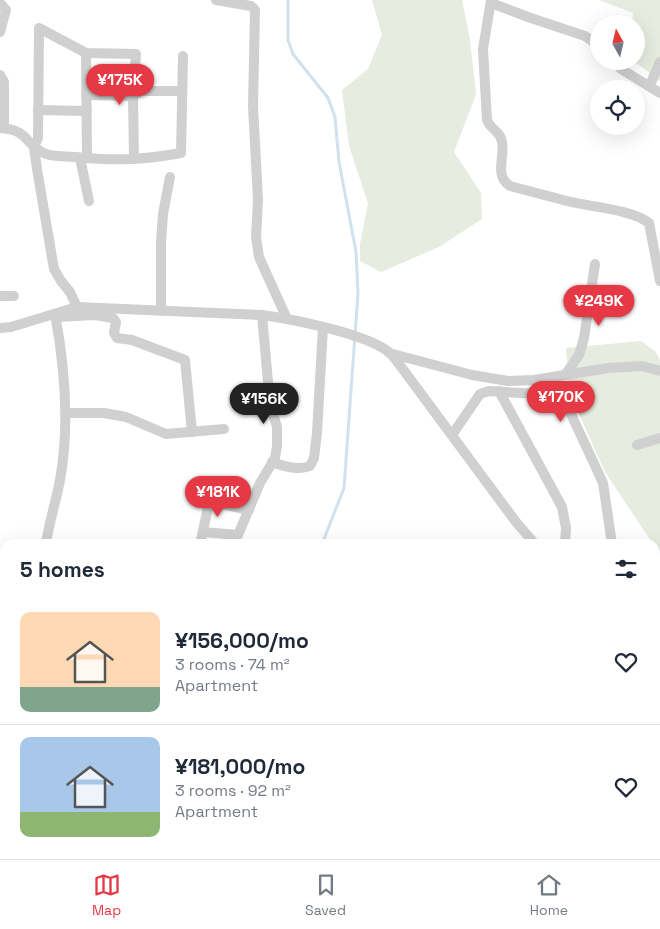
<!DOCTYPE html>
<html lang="en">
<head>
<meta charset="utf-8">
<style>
  :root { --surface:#fff; --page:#f6f6f7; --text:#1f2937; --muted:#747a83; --line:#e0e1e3; --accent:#e63946 }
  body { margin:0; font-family:"Space Grotesk",sans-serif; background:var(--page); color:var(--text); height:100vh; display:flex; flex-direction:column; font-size:19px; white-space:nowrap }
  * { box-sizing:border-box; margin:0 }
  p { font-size:16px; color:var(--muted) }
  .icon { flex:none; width:28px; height:28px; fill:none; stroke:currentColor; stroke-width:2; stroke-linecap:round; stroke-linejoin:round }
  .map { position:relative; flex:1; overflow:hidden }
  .drawer { position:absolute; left:0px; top:539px; width:660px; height:321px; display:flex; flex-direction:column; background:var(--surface); border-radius:15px 15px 0 0; box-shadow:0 5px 20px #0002 }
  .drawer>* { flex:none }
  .needle { width:32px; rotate:352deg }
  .tools { position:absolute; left:590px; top:15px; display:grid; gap:10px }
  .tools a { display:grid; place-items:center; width:55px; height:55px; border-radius:50%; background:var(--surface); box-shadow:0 5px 20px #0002; font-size:25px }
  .price { position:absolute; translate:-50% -42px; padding:0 11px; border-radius:18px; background:var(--accent); color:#fff; font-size:16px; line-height:32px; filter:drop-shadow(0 1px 2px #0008) }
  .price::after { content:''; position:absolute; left:50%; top:30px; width:15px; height:11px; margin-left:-8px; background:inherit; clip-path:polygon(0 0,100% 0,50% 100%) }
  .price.on { background:#222; color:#fff }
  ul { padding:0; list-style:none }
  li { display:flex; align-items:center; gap:15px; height:125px; padding:0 20px }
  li+li { border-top:1px solid var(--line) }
  li span { display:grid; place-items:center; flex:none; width:140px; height:100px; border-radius:10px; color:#555 }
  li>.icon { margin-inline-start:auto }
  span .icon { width:60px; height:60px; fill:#fffc; stroke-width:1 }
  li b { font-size:21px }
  h2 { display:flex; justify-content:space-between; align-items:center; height:60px; padding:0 20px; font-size:21px }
  .dock { display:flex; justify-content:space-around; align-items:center; height:70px; border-top:1px solid var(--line); background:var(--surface); font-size:14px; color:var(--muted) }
  .dock a { display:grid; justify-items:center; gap:2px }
  .dock .on { color:var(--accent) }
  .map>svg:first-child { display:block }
  .green { fill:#e6ecdf }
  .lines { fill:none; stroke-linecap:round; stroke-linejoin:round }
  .stream { stroke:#cfe2ee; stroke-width:3 }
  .street { stroke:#d0d0d0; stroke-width:10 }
  .primary { stroke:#ababab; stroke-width:16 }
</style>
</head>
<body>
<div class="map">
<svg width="660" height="859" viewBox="0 0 660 859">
  <rect width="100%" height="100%" fill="#fff"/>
  <!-- green -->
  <g class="green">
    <path d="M372 0H462L470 40 476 94 454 152 481 193 482 219 439 247 381 272 360 261V244L368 203 349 146 342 90 368 69 382 35Z"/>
    <path d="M599 0H660V81L634 61H636V24H632L633 13Z"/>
    <path d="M641 341 655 351 660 360V554L655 547V544H653L605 472 570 394 566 348Z"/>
    <path d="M475 855H652V859H479Z"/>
  </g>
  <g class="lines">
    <!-- stream -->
    <g class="stream">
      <path d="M288 0V40L293 54 328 98 335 117 339 162 356 252 358 293 344 488 322 544"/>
      <path d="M167 859 169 855"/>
    </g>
    <!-- street -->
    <g class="street">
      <path d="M216 0 251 6 255 10 253 106 258 200 256 237 259 257 287 319"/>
      <path d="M491 0 483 49 487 120C490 129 501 132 502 142 505 157 494 176 510 186 529 191 548 196 567 201 590 207 631 209 649 223L660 281"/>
      <path d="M0 3 6 10 0 32"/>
      <path d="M491 3 528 17 585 36 599 46"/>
      <path d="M86 53 87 158"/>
      <path d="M615 61 621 69 660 93"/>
      <path d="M0 75 4 82V128"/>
      <path d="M650 85 660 62"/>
      <path d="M86 95 133 96 141 91H182"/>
      <path d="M38 110 87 111"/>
      <path d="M0 128C29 129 25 146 46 154 55 157 67 156 76 157 114 161 143 160 181 153L183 56"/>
      <path d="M80 158 89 201"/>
      <path d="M0 296H14"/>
      <path d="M77 307 70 292 61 281 54 269 37 169 34 147 38 138 39 28 86 53 136 54 133 96 134 159"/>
      <path d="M161 311V242L163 214 170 177"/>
      <path d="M57 317 95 315 113 318 116 322 114 333 117 338 132 340 185 360 192 432"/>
      <path d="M0 328 11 327 77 307 262 315C292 319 368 334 390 353 394 357 398 363 402 368L516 522 535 544"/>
      <path d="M389 353 472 375 508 381 534 380 608 368 642 366 660 371"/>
      <path d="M565 375 579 355 584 338 595 264"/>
      <path d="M499 391 562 507 566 528 565 544"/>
      <path d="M66 413H104L126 417 166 434 224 429"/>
      <path d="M452 435 480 394 489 391 554 395 564 399 603 483 612 544"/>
      <path d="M637 445 660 438"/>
      <path d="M272 462C284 466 298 471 310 466L314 458 317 433 323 327"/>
      <path d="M203 532 238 535 260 483 275 458 277 446V427L270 404 262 315"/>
      <path d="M46 544C49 522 56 502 60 480 70 425 65 368 55 314"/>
      <path d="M200 544 209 503 212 502 249 510"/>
      <path d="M655 579 660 578"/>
      <path d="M375 855 378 859"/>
      <path d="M29 859 30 855"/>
      <path d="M108 859 111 855"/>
      <path d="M156 859 158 855"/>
      <path d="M407 859 410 855"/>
    </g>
    <!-- primary -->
    <g class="primary">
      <path d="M655 716H660"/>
      <path d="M0 763H5"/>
    </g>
  </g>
</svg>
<div class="tools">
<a><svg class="needle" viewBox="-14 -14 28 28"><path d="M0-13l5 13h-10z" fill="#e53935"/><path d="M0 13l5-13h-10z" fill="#747a83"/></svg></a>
<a><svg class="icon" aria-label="locate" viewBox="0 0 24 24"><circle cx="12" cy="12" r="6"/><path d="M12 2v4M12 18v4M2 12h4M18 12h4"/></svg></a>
</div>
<b class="price" style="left:120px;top:106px">¥175K</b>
<b class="price" style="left:599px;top:327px">¥249K</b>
<b class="price" style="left:561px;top:423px">¥170K</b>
<b class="price on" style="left:264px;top:425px">¥156K</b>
<b class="price" style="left:218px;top:518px">¥181K</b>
<section class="drawer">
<h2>5 homes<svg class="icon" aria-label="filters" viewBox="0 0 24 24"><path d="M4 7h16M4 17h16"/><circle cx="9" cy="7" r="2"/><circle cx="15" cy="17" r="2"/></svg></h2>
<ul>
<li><span style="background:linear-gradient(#ffd9b3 75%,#7fa58c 0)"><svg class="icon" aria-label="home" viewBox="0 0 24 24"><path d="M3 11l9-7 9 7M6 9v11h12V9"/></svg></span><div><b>¥156,000/mo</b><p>3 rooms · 74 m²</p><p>Apartment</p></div><svg class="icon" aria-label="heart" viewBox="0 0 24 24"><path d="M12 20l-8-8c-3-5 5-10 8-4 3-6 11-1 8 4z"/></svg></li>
<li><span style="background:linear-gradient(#a9c7e8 75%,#8fb573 0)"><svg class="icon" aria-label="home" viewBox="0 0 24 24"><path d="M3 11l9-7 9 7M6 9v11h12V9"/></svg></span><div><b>¥181,000/mo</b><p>3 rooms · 92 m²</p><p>Apartment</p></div><svg class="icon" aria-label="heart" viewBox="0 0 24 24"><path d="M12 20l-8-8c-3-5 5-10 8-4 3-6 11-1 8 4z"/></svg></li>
</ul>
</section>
</div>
<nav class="dock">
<a class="on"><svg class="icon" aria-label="map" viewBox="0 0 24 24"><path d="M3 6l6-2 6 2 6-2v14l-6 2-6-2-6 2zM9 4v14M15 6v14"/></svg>Map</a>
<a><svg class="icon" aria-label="saved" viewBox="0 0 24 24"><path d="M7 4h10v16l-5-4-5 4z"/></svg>Saved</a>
<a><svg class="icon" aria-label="home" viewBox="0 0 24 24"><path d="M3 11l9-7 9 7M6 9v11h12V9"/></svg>Home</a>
</nav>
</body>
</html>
